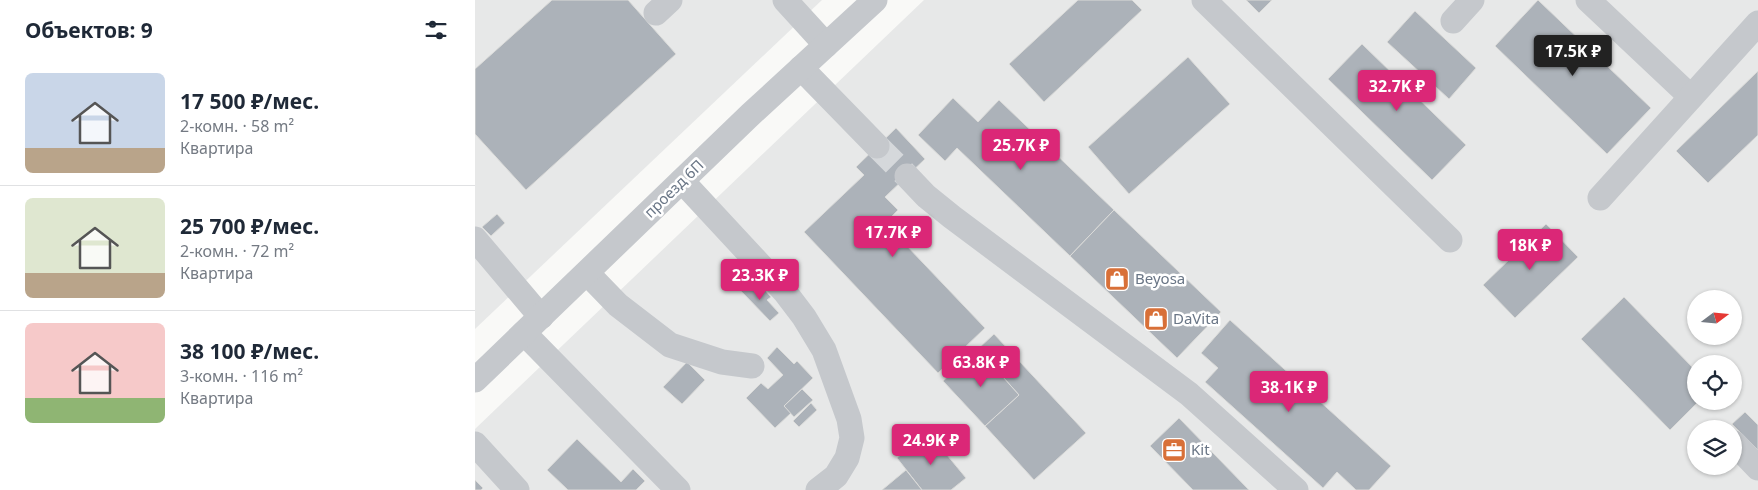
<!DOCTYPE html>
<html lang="ru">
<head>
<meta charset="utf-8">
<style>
  :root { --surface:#fff; --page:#f6f6f7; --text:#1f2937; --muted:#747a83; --line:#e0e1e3; --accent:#db2777 }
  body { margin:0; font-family:"Noto Sans",sans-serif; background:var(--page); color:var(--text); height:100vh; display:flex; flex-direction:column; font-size:19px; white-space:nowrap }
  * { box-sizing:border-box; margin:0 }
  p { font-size:16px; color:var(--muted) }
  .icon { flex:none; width:28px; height:28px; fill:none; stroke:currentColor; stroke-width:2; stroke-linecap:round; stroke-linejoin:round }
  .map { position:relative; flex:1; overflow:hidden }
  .panel { display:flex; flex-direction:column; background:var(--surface); width:475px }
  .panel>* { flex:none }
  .needle { width:32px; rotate:74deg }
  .controls { position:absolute; left:1212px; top:290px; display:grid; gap:10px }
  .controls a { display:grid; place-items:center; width:55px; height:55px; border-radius:50%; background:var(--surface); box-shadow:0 1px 4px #0004; font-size:25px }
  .price { position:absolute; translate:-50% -42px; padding:0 11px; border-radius:5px; background:var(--accent); color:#fff; font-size:16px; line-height:32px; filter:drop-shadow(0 1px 2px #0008) }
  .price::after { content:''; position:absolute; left:50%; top:30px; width:15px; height:11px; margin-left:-8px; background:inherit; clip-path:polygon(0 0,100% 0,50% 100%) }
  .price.on { background:#222; color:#fff }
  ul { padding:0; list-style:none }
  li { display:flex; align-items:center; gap:15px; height:125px; padding:0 25px }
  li+li { border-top:1px solid var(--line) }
  li span { display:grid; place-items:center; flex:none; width:140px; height:100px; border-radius:8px; color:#555 }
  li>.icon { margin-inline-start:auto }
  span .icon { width:60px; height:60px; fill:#fffc; stroke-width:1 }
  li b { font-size:21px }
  h2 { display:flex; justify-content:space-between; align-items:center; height:60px; padding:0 25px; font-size:21px }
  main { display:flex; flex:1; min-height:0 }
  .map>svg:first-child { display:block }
  .built { fill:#e7e8e8; fill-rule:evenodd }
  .building { fill:#acb2b9; stroke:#dbdbd9 }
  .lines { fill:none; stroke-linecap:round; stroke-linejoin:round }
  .minor-tunnel { stroke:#d5d8db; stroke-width:25; stroke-dasharray:25 12; stroke-linecap:butt }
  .minor { stroke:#c5c8cc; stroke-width:25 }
  .labels { text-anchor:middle; stroke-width:5; stroke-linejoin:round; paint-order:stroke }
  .street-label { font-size:15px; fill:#6a7686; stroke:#fff }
  .poi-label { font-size:15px; fill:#6a7686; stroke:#fff; text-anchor:start }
</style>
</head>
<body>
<main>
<section class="panel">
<h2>Объектов: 9<svg class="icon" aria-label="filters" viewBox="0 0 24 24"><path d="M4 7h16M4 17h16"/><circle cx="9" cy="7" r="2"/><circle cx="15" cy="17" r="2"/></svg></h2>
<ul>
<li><span style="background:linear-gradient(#c9d6e8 75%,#b9a48a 0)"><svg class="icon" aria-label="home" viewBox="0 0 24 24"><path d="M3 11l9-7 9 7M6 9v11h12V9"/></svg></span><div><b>17 500 ₽/мес.</b><p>2-комн. · 58 m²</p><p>Квартира</p></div></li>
<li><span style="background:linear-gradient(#dfe7d0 75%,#b9a48a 0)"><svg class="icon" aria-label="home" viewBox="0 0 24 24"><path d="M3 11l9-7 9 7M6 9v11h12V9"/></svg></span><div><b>25 700 ₽/мес.</b><p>2-комн. · 72 m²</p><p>Квартира</p></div></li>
<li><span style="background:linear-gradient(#f6c9c9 75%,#8fb573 0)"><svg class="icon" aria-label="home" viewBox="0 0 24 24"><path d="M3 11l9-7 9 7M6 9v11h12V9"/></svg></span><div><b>38 100 ₽/мес.</b><p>3-комн. · 116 m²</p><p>Квартира</p></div></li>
</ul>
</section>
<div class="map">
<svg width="1283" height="490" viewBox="0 0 1283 490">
  <rect width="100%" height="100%" fill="#f9f9f7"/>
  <!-- built -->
  <g class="built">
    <path d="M0 0H347L0 329Z"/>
    <path d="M449 0H1283V490H0V429ZM1221 299H1259V336H1221ZM1221 364H1259V401H1221ZM1221 429H1259V466H1221Z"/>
  </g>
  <!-- building -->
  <g class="building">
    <path d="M77 0H153L201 54 51 190 0 134V69Z"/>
    <path d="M603 0H657L667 10 569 102 534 64Z"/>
    <path d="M771 0H797L784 13Z"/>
    <path d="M1063 0 1176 108 1132 154 1020 46Z"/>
    <path d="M940 11 1001 68 974 99 912 42Z"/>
    <path d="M887 44 991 145 957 180 853 79Z"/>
    <path d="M713 57 755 104 654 194 613 147Z"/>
    <path d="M1283 71V135L1233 183 1201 151Z"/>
    <path d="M478 98 503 122 524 100 639 210 595 256 482 148 470 161 443 135Z"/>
    <path d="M421 128 450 159 410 197 423 210 410 223 510 328 463 373 329 232 389 175 381 167Z"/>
    <path d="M639 210 746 312 702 358 595 256Z"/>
    <path d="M22 214 30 223 16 236 7 227Z"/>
    <path d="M1071 224 1103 257 1040 318 1008 285Z"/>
    <path d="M275 282 285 293 289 289 296 297 292 300 304 313 295 321 266 291Z"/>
    <path d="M1149 297 1221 371V401H1224L1195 430 1106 339Z"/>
    <path d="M755 320 916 466 894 490H881L862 472 848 488 730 382 743 368 726 353Z"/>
    <path d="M519 334 611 433 559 480 510 426 544 395 503 349Z"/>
    <path d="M302 347 319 364 322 361 338 378 309 406 316 413 300 428 271 398 286 383 293 389 308 375 292 358Z"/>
    <path d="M503 349 544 395 510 426 468 381Z"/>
    <path d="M212 362 230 380 207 404 188 387Z"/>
    <path d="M327 389 338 400 319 417 309 406Z"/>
    <path d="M336 403 342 410 324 427 318 421Z"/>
    <path d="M1270 412 1283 425V450L1257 424Z"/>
    <path d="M704 418 774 490H718L675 446Z"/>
    <path d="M453 432 491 478 476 490H447L422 458Z"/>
    <path d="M102 439 146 482 158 469 170 481 161 490H93L72 470Z"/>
    <path d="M431 470 447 490H407Z"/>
    <path d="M0 480 8 488 6 490H0Z"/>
  </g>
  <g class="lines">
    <!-- minor-tunnel -->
    <path class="minor-tunnel" d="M402 146 432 176"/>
    <!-- minor -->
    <g class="minor">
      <path d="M310 0 351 45"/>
      <path d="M729 0 975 240"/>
      <path d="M1113 0 1216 97"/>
      <path d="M181 13 195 0"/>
      <path d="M978 21 997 0"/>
      <path d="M326 68 402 146"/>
      <path d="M432 176 451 196 477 217 714 394 821 490"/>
      <path d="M207 181 310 292 329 317 349 350 374 419 377 438 372 458 361 476 343 490"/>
      <path d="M1125 198 1283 23"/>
      <path d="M0 239 66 317"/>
      <path d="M112 273 143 305 195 345 247 362 277 366"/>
      <path d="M49 333 203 490"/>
      <path d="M0 380 275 115 400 0"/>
      <path d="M1259 443 1283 468"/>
      <path d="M0 444 42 490"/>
    </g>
  </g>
  <!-- icons -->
  <defs>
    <symbol id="shop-square" viewBox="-11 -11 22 22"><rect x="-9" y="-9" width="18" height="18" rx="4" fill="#d87038" stroke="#fff"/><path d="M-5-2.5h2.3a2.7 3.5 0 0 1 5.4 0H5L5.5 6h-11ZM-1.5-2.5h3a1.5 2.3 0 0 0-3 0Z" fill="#fff"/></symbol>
    <symbol id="office-square" viewBox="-11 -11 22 22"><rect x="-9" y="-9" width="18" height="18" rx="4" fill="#d87038" stroke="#fff"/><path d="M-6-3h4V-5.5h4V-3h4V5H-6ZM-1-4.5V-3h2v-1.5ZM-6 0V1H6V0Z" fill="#fff"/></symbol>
  </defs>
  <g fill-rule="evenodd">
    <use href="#shop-square" x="628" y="265" width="28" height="28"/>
    <use href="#shop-square" x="667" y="305" width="28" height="28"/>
    <use href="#office-square" x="685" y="436" width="28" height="28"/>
  </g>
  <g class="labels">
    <!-- street labels -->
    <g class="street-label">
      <text transform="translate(199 189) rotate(-44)" y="5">проезд 6П</text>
    </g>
    <!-- poi labels -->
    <g class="poi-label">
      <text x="660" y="284">Beyosa</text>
      <text x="698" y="324">DaVita</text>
      <text x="716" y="455">Kit</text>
    </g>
  </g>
</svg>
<div class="controls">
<a><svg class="needle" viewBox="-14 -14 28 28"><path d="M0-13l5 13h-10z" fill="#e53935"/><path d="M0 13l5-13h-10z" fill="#747a83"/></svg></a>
<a><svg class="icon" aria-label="locate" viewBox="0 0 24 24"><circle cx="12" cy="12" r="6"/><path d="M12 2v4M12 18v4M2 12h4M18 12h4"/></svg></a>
<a><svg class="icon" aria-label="layers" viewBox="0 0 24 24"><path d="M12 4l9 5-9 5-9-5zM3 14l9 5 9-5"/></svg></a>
</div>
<b class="price on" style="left:1098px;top:77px">17.5K ₽</b>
<b class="price" style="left:922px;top:112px">32.7K ₽</b>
<b class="price" style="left:546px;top:171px">25.7K ₽</b>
<b class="price" style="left:418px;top:258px">17.7K ₽</b>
<b class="price" style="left:1055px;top:271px">18K ₽</b>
<b class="price" style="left:285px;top:301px">23.3K ₽</b>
<b class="price" style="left:506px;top:388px">63.8K ₽</b>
<b class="price" style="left:814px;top:413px">38.1K ₽</b>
<b class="price" style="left:456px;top:466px">24.9K ₽</b>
</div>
</main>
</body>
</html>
